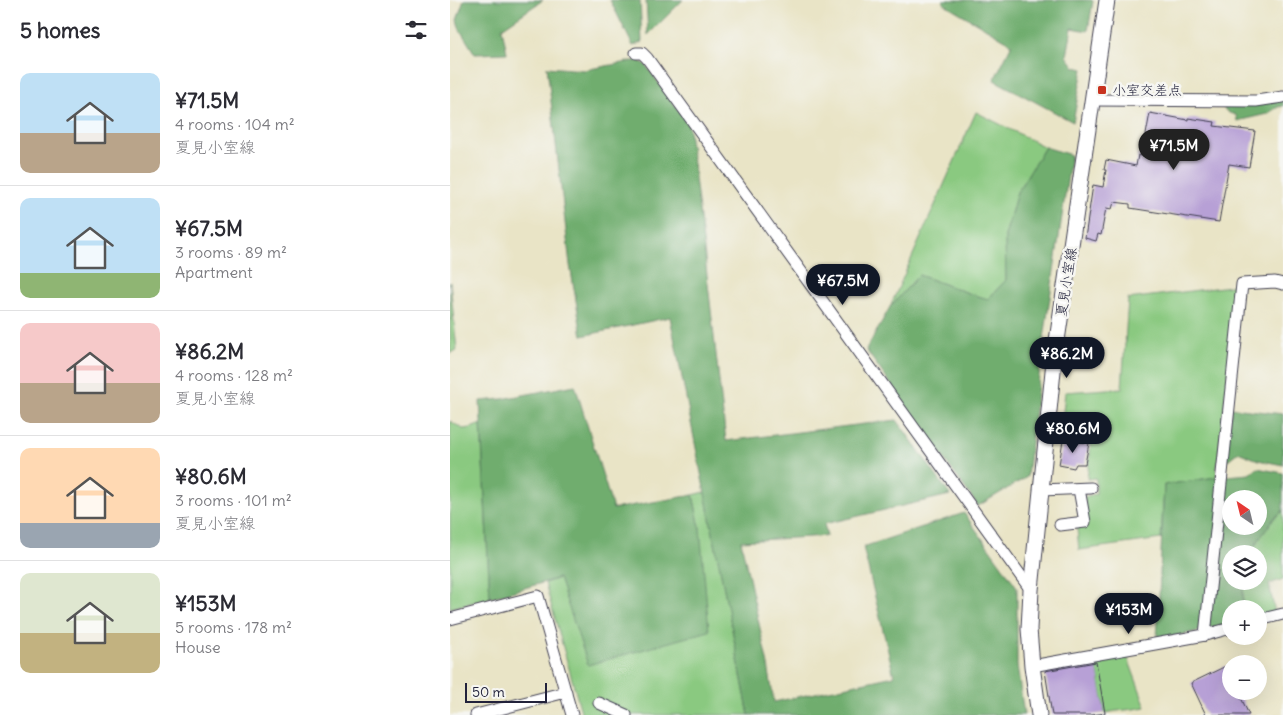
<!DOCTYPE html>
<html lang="en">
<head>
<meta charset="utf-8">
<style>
  :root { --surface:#fff; --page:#f7f7f7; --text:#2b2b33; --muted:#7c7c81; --line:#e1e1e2; --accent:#111827 }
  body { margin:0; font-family:Delius,"Klee One",sans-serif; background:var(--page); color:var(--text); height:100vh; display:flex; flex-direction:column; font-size:19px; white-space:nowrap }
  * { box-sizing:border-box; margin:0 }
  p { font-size:16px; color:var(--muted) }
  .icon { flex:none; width:28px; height:28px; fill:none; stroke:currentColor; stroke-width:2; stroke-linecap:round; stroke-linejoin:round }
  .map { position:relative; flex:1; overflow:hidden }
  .side { display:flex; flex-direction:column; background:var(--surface); width:450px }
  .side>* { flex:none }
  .needle { width:32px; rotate:325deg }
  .buttons { position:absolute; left:772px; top:490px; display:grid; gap:10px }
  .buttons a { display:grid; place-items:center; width:45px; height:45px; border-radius:50%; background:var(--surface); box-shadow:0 5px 20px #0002; font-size:25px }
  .scale { position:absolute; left:15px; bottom:12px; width:82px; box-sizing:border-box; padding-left:5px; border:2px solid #22223b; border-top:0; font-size:14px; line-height:18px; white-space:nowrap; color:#22223b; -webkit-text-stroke:4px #f6f6f2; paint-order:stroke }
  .price { position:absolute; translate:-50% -42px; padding:0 11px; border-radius:18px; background:var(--accent); color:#fff; font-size:16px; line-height:32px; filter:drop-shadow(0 1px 2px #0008) }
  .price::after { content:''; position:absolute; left:50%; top:30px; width:15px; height:11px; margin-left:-8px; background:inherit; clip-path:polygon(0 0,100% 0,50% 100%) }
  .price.active { background:#222; color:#fff }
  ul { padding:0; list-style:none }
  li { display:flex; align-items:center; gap:15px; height:125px; padding:0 20px }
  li+li { border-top:1px solid var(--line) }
  li span { display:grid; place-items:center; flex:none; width:140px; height:100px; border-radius:10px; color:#555 }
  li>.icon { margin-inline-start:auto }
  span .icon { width:60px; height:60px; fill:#fffc; stroke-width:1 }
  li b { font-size:21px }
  h2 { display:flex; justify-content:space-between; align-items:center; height:60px; padding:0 20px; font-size:21px }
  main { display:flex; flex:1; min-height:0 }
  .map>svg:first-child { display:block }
  .green { fill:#8ac980; stroke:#56765e }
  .forest { fill:#6fad6e; stroke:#486854; fill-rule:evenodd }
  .building { fill:#b7a0d6 }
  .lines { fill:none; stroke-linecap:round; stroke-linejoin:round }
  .minor-casing { stroke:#403f50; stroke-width:13 }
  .major-casing { stroke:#403f50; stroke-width:17 }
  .minor { stroke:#fff; stroke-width:11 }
  .major { stroke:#fff; stroke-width:15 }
  .poi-dot { fill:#c8321e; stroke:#f6f6f2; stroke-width:2 }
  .labels { text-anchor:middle; stroke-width:5; stroke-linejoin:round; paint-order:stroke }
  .poi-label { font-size:14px; fill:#22223b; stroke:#f6f6f2; text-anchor:start }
  .street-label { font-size:14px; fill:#22223b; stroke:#f6f6f2 }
</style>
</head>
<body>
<main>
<section class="side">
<h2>5 homes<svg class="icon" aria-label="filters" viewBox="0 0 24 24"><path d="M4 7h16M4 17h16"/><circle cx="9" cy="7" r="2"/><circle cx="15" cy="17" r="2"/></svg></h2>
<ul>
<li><span style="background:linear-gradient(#bfe0f5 60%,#b9a48a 0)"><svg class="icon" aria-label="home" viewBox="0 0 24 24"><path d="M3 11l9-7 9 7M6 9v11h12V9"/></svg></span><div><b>¥71.5M</b><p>4 rooms · 104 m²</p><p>夏見小室線</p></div></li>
<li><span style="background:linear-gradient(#bfe0f5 75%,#8fb573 0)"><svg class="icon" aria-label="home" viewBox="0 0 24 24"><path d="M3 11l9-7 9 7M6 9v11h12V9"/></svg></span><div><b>¥67.5M</b><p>3 rooms · 89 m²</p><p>Apartment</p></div></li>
<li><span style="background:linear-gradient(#f6c9c9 60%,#b9a48a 0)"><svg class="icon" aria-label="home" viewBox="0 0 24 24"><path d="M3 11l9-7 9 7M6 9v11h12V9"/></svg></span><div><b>¥86.2M</b><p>4 rooms · 128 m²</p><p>夏見小室線</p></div></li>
<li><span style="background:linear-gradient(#ffd9b3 75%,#9aa5b1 0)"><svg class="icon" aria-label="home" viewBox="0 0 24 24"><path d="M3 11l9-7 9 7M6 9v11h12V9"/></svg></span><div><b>¥80.6M</b><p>3 rooms · 101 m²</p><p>夏見小室線</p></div></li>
<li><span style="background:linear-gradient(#dfe7d0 60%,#c2b280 0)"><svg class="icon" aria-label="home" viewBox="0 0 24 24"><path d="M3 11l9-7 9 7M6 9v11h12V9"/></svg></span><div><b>¥153M</b><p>5 rooms · 178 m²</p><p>House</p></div></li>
</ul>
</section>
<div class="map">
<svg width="833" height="715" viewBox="0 0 833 715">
  <rect width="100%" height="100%" fill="#f6f6f2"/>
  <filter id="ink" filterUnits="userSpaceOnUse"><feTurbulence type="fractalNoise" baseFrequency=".02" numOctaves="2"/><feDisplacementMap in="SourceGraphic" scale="10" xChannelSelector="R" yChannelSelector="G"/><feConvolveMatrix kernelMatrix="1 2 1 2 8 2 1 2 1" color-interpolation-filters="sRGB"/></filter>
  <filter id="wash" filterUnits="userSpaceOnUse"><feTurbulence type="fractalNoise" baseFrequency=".0096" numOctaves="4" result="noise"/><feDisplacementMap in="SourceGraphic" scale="20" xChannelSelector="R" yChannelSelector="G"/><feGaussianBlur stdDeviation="1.12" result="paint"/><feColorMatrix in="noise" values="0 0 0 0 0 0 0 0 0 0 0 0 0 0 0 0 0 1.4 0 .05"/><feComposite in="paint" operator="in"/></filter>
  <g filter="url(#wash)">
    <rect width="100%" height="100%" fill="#e9e4c6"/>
    <!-- green -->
    <g class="green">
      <path d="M526 112 595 147 567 192 555 236 556 280 538 299 521 294 469 275 440 307Z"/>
      <path d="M0 282 7 350 0 353Z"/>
      <path d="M788 285 766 477 714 485 711 539 629 550 626 518 637 516 634 497 646 494V478L637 479 642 436 611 432 615 392 672 388 678 299Z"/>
      <path d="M0 421 13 429 21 428 31 424 40 598 0 608Z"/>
      <path d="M255 492 299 715H132L95 583 109 578 119 608 250 528 243 495Z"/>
      <path d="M833 511V579L819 584 825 613 809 617V609H793V581H809V554H799L824 518Z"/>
      <path d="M676 653 696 707C682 710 669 710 655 713L645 658Z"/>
    </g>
    <!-- forest -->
    <g class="forest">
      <path d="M14 0H93L52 28 57 53 25 54 10 30 7 20Z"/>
      <path d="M160 0H190L192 42 183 46Z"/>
      <path d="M196 0H233L198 35Z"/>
      <path d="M493 0H641L643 1 638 31 622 28 617 56 625 67 633 69 623 122 544 80 562 44 493 3Z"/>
      <path d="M183 61H189L195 64 238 123 254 249 276 441 447 420 500 495 374 524 377 536 291 541 318 665 324 702 444 676 413 547 514 513 567 587V665L574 715H299L220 317 132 336 120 265 97 67 134 70Z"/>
      <path d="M833 99V106L828 107 817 114 787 121 786 115C778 113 775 112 772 104Z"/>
      <path d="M595 147 621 155 591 359 577 477 528 506 416 350 440 307 469 275 521 294 538 299 556 280 555 236 567 192Z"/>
      <path d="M125 385 163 509 243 495 250 528 259 631 138 665 109 578 40 598 30 401 52 399Z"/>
      <path d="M782 408 833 414V465L808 460 788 452 774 463Z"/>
      <path d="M807 468 833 473V511L824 518 799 554H781V581H793V609H781V624L707 640 714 485 766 477 799 474ZM781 499H809V526H781Z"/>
    </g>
    <g id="blocks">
      <!-- building -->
      <g class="building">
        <path d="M700 113 738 120V118L765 122 764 126 805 131 799 167 779 164 769 222 680 208V204L664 202 662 209 656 208 651 235 648 234 646 241 635 238 643 185 653 187 656 170H654L656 160 686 166 688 155 692 156Z"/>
        <path d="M613 440 639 443 635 464H626L624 468 609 465Z"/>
        <path d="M646 662 655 713 641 715H602L595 671Z"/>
        <path d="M776 666 781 677V691H788L799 715H756L741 683Z"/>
      </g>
    </g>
  </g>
  <g filter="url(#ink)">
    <use href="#blocks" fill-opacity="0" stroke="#403f50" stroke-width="1"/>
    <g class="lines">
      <defs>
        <g id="minor">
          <path d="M186 53H192L197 58 581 590"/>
          <path d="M642 100 806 101 833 97"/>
          <path d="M591 490 641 488"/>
          <path d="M610 525 635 522 629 489"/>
          <path d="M0 619 88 596 122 715"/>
          <path d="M809 620 833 614"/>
          <path d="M755 635 792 284 825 282 833 284"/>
          <path d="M582 666 755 635 781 628"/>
          <path d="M149 703 176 715"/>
          <path d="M26 715 116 692"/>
        </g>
        <path id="major" d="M589 715 582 666 579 629 581 590 604 361 657 0"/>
      </defs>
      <!-- minor casing -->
      <use href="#minor" class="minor-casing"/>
      <!-- major casing -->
      <use href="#major" class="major-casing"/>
      <!-- minor -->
      <use href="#minor" class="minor"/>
      <!-- major -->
      <use href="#major" class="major"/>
    </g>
  </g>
  <!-- markers -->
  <rect class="poi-dot" x="647" y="85" width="10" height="10" rx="2.5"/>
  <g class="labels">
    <!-- poi labels -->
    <g class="poi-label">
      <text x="662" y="95">小室交差点</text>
    </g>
    <!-- street labels -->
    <g class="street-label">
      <text transform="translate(616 282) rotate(-81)" y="5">夏見小室線</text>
    </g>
  </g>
</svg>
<div class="buttons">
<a><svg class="needle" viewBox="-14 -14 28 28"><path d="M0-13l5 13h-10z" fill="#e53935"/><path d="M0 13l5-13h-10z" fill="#7c7c81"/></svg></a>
<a><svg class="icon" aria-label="layers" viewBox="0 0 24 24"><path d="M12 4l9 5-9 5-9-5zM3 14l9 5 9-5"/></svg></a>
<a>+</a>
<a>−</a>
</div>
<div class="scale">50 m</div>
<b class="price active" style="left:724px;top:171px">¥71.5M</b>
<b class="price" style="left:393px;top:306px">¥67.5M</b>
<b class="price" style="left:617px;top:379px">¥86.2M</b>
<b class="price" style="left:623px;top:454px">¥80.6M</b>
<b class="price" style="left:679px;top:635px">¥153M</b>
</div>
</main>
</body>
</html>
